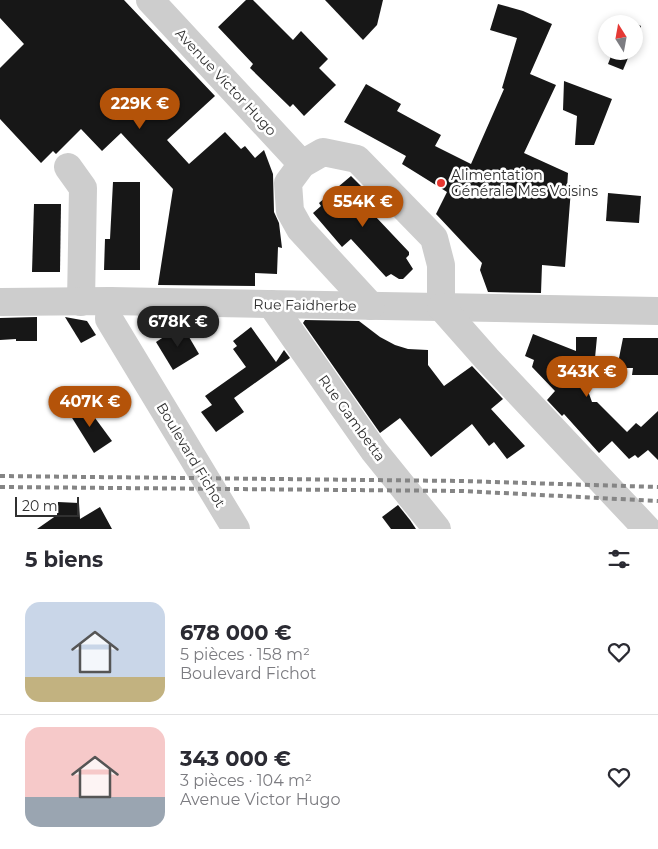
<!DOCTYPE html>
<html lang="fr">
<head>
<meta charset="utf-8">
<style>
  :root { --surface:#fff; --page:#f2f2f3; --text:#2b2b33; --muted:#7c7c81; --line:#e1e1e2; --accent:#b45309 }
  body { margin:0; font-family:Montserrat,sans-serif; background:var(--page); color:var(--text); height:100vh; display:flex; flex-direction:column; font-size:19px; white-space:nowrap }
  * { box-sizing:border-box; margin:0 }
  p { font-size:16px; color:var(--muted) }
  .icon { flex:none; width:28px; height:28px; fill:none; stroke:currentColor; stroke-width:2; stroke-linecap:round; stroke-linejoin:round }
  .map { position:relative; height:529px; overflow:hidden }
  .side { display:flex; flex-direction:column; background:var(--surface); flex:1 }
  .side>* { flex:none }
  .needle { width:32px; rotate:349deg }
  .controls { position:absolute; left:598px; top:15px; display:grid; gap:10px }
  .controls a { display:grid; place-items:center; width:45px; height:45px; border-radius:50%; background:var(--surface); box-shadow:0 2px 8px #0003; font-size:25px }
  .scale { position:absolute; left:15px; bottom:12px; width:64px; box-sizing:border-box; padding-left:5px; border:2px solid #303030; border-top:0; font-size:14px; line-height:18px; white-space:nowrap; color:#303030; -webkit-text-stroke:4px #fff; paint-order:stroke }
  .price { position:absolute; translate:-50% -42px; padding:0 11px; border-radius:18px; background:var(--accent); color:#fff; font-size:16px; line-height:32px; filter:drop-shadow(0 1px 2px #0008) }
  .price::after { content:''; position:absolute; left:50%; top:30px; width:15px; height:11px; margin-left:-8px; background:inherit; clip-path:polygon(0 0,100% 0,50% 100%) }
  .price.current { background:#222; color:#fff }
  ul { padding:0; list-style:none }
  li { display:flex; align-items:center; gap:15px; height:125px; padding:0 25px }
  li+li { border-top:1px solid var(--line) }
  li span { display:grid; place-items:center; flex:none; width:140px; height:100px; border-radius:15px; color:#555 }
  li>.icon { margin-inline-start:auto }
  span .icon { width:60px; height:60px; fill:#fffc; stroke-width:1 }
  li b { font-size:21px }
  h2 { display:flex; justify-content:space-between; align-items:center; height:60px; padding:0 25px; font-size:21px }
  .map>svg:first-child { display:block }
  .building { fill:#171717 }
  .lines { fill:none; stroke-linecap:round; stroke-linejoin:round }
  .minor { stroke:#cdcdcd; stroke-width:28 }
  .rail { stroke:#858585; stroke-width:4; stroke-dasharray:5 4; stroke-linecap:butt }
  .poi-dot { fill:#e83731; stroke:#fff; stroke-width:2 }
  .labels { text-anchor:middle; stroke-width:5; stroke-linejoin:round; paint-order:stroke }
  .street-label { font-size:14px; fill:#303030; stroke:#fff }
  .poi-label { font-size:14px; fill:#303030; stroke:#fff; text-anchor:start }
</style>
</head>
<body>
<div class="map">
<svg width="658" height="529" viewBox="0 0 658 529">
  <rect width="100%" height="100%" fill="#fff"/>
  <!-- building -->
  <g class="building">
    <path d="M0 0H124L215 96 167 140 189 164 225 132 241 149 245 146 255 158 264 150 273 174 274 212 279 223 282 248 278 247 277 274 255 273V286L158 285 173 189 121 133 102 151 81 129 56 154 53 151 41 163 0 119V68L24 44 0 18Z"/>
    <path d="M246 0H253L293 40 301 31 328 59 319 68 336 85 304 116 293 104 290 107 250 68 253 64 218 27Z"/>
    <path d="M325 0H383L377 25 363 40Z"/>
    <path d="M498 4 523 11 552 24 530 74 556 85 524 153 568 173 567 188 571 189 565 267 542 265 541 293 488 292 480 270 482 263 436 214 447 192 402 164 406 156 344 122 366 84 401 104 397 111 441 135 435 146 471 164 504 89 502 88 517 38 490 30Z"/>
    <path d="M626 18 641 26 634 45V24H623Z"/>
    <path d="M613 51H631L623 70 608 64Z"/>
    <path d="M564 81 612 99 594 145H575L577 116 563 110Z"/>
    <path d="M351 176 382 207 383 209 375 216 409 252V255L406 258 413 269 403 279H399L391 274 386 277 351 239 342 247 313 213 321 206 319 203Z"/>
    <path d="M113 182H140V270H104L105 239H110Z"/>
    <path d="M608 193 641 196 639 223 606 221Z"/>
    <path d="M34 204H61L60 272H32Z"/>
    <path d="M37 317V341H16V339L0 340V318Z"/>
    <path d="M65 317 87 321 96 335 81 343Z"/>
    <path d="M305 320 359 321 380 337 395 345 408 349 428 350V365L444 386 472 366 503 399 491 409 525 446 507 459 494 442 489 446 472 424 431 457 400 418 380 433 303 323Z"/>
    <path d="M182 325 199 354 173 370 156 342Z"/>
    <path d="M251 327 276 362 284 350 290 358 234 398 244 412 216 432 201 412 212 405 205 396 246 367 233 349 237 346 233 341Z"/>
    <path d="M533 334 576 351V337H597L595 358 614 368 563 367 588 391 592 402H597L627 432 636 423 641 427 658 411V460L648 450 638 458 635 455 629 459 612 441 599 453 564 414 562 416 547 400 555 391 532 367 534 360 525 356Z"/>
    <path d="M623 338H658V375H632L633 368H617Z"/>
    <path d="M84 403 112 441 94 453 69 413Z"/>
    <path d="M58 502 79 503 80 519 100 507 112 529H37L57 515Z"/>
    <path d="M398 505 410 520 416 529H391L382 517Z"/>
  </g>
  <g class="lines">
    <!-- minor -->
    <g class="minor">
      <path d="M150 0 302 164"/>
      <path d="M68 167 83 188 81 302"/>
      <path d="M110 301 109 319 236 529"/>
      <path d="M0 302 110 301 658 311"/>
      <path d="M271 304 374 451 437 529"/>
      <path d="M371 306 300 229 290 211 288 183 302 164 323 152 357 159 434 238 441 265V307"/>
      <path d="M441 307 487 359 647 529"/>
    </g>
    <!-- rail -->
    <g class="rail">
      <path d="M0 476 462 481 658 487"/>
      <path d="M0 487 463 491 658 501"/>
    </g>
  </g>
  <!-- markers -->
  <circle class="poi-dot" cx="441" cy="183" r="5"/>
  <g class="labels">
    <!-- street labels -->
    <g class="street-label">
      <text transform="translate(226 82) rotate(47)" y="5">Avenue Victor Hugo</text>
      <text transform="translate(305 305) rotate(1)" y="5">Rue Faidherbe</text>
      <text transform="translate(352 418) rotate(54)" y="5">Rue Gambetta</text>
      <text transform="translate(191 455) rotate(59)" y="5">Boulevard Fichot</text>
    </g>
    <!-- poi labels -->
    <g class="poi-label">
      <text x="451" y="180">Alimentation<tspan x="451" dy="16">Générale Mes Voisins</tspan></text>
    </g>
  </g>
</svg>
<div class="controls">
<a><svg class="needle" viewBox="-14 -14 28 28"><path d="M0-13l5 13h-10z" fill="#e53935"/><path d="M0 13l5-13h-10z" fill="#7c7c81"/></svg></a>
</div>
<div class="scale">20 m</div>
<b class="price" style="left:140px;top:130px">229K €</b>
<b class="price" style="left:363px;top:228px">554K €</b>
<b class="price current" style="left:178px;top:348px">678K €</b>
<b class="price" style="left:587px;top:398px">343K €</b>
<b class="price" style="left:90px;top:428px">407K €</b>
</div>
<section class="side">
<h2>5 biens<svg class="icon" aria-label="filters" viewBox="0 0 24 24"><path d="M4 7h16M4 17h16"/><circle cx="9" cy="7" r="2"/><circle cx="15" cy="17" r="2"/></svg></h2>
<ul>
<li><span style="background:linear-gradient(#c9d6e8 75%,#c2b280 0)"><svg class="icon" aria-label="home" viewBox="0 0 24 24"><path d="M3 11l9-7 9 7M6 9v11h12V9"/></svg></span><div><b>678 000 €</b><p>5 pièces · 158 m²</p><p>Boulevard Fichot</p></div><svg class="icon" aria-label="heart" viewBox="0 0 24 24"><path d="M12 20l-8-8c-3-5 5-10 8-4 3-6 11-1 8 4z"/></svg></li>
<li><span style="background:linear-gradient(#f6c9c9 70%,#9aa5b1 0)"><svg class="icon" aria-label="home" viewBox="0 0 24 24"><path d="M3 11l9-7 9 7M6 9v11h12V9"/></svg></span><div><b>343 000 €</b><p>3 pièces · 104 m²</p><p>Avenue Victor Hugo</p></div><svg class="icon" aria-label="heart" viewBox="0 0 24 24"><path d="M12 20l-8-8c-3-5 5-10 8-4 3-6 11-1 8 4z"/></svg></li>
</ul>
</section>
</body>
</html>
